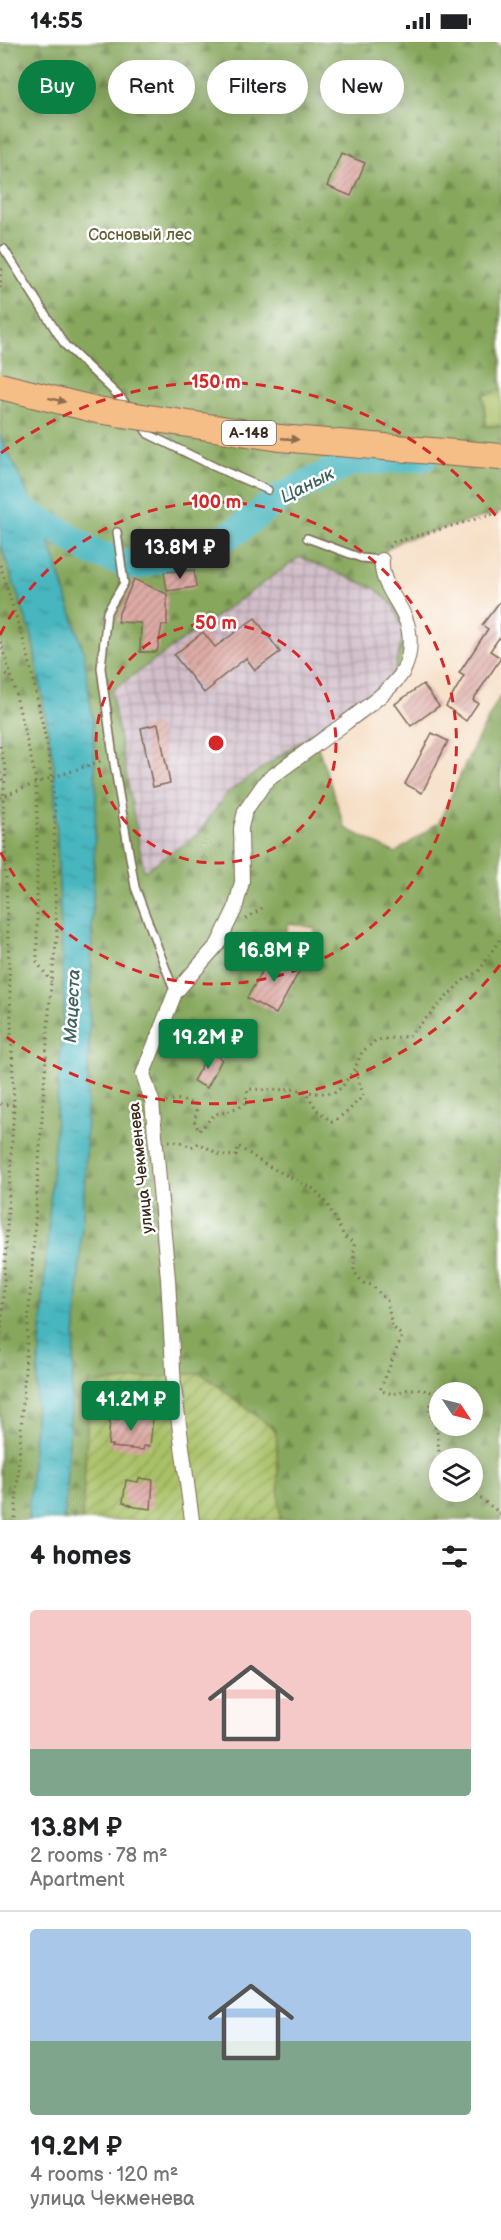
<!DOCTYPE html>
<html lang="en">
<head>
<meta charset="utf-8">
<style>
  :root { --surface:#fff; --page:#f2f2f2; --text:#202124; --muted:#757577; --line:#e0e0e0; --accent:#0b8043 }
  body { margin:0; font-family:"Balsamiq Sans",sans-serif; background:var(--page); color:var(--text); height:100vh; display:flex; flex-direction:column; font-size:22px; white-space:nowrap }
  * { box-sizing:border-box; margin:0 }
  p { font-size:20px; color:var(--muted) }
  .icon { flex:none; width:33px; height:33px; fill:none; stroke:currentColor; stroke-width:2; stroke-linecap:round; stroke-linejoin:round }
  .map { position:relative; height:1478px; overflow:hidden }
  .details { display:flex; flex-direction:column; background:var(--surface); flex:1 }
  .details>* { flex:none }
  .guide { position:absolute; left:18px; top:18px; width:465px; height:54px; display:flex; gap:12px }
  .needle { width:39px; rotate:125deg }
  .fabs { position:absolute; left:429px; top:1340px; display:grid; gap:12px }
  .fabs a { display:grid; place-items:center; width:54px; height:54px; border-radius:50%; background:var(--surface); box-shadow:0 3px 15px #0003; font-size:30px }
  .price { position:absolute; translate:-50% -51px; padding:0 14px; border-radius:6px; background:var(--accent); color:#fff; font-size:20px; line-height:39px; filter:drop-shadow(0 2px 3px #0008) }
  .price::after { content:''; position:absolute; left:50%; top:36px; width:18px; height:14px; margin-left:-9px; background:inherit; clip-path:polygon(0 0,100% 0,50% 100%) }
  .price.selected { background:#222; color:#fff }
  ul { padding:0; list-style:none }
  li { display:grid; align-content:center; gap:12px; height:318px; padding:0 30px }
  li+li { border-top:2px solid var(--line) }
  li span { display:grid; place-items:center; height:186px; border-radius:6px; color:#555 }
  li>.icon { margin-inline-start:auto }
  span .icon { width:108px; height:108px; fill:#fffc; stroke-width:1 }
  li b { font-size:26px }
  h2 { display:flex; justify-content:space-between; align-items:center; height:72px; padding:0 30px; font-size:26px }
  .chip { padding:0 21px; border-radius:27px; background:var(--surface); box-shadow:0 3px 15px #0003; font-size:21px; line-height:54px }
  .chip.selected { background:var(--accent); color:#fff }
  .status { display:flex; justify-content:space-between; align-items:center; height:42px; padding:0 30px; background:var(--surface); direction:ltr }
  .status svg { height:16px; fill:currentColor }
  .map>svg:first-child { display:block }
  .industrial { fill:url(#industrial-grid) }
  .grass { fill:url(#grass-tufts); stroke:#727642; stroke-width:1.5 }
  .forest { fill:url(#forest-firs); stroke:#60683c; stroke-width:1.5; fill-rule:evenodd }
  .garden { fill:url(#garden-furrows); stroke:#727642; stroke-width:1.5 }
  .water { fill:url(#water-ripples); stroke:#41706e; stroke-width:1.5 }
  .lines { fill:none; stroke-linecap:round; stroke-linejoin:round }
  .river { stroke:#47b6be; stroke-width:28 }
  .building { fill:url(#building-hatch) }
  .lane-casing { stroke:#7c6856; stroke-width:10 }
  .street-casing { stroke:#7c6856; stroke-width:16 }
  .path { stroke:#7c6856; stroke-width:3; stroke-dasharray:1.5 4.5; stroke-linecap:butt }
  .lane { stroke:#fff; stroke-width:7 }
  .street { stroke:#fff; stroke-width:14 }
  .highway-bridge-casing { stroke:#7c6856; stroke-width:28; stroke-linecap:butt }
  .path-bridge { stroke:#7c6856; stroke-width:3; stroke-dasharray:1.5 4.5; stroke-linecap:butt }
  .highway-bridge { stroke:#f6be87; stroke-width:26 }
  .oneway { fill:#8f6d4d }
  .ring { fill:none; stroke:#d62828; stroke-width:3; stroke-dasharray:10 8 }
  .labels { text-anchor:middle; stroke-width:5; stroke-linejoin:round; paint-order:stroke }
  .shield { fill:#fff; stroke:#766a62; stroke-width:1.5 }
  .shield-label { font-size:15px; font-weight:bold; fill:#3b2a1e }
  .park-label { font-size:16px; fill:#625f37; stroke:#fff }
  .street-label { font-size:16px; fill:#3b2a1e; stroke:#fff }
  .water-label { font-size:18px; font-style:italic; fill:#40625e; stroke:#fff }
  .centre { fill:#d62828; stroke:#fff; stroke-width:3 }
  .ring-label { font-size:18px; text-anchor:middle; font-weight:bold; fill:#d62828; stroke:#fff; stroke-width:5; stroke-linejoin:round; paint-order:stroke }
</style>
</head>
<body>
<div class="status"><b>14:55</b><svg viewBox="0 0 49 12"><path d="M0 12V9h3v3zM5 12V6h3v6zM10 12V3h3v9zM15 12V0h3v12zM26 1h20v11H26zM47 4h2v5h-2z"/></svg></div>
<div class="map">
<svg width="501" height="1478" viewBox="0 0 501 1478">
  <defs>
    <pattern id="industrial-grid" width="8" height="8" patternUnits="userSpaceOnUse" patternTransform="scale(1.5)"><rect width="8" height="8" fill="#d1bdc9"/><path d="M0 4h8M4 0v8" fill="none" stroke="#ab9aa3"/></pattern>
    <pattern id="grass-tufts" width="24" height="20" patternUnits="userSpaceOnUse" patternTransform="scale(1.5)"><rect width="24" height="20" fill="#a9c166"/><path d="M3 7l-1-3M5 7V3M7 7l1-3M15 17l-1-3M17 17v-4M19 17l1-3" fill="none" stroke="#8b9d53"/></pattern>
    <pattern id="forest-firs" width="22" height="20" patternUnits="userSpaceOnUse" patternTransform="scale(1.5)"><rect width="22" height="20" fill="#86a75b"/><path d="M5 1l3.5 6h-7zM16 11l3.5 6h-7z" fill="#6f884b"/></pattern>
    <pattern id="garden-furrows" width="10" height="10" patternUnits="userSpaceOnUse" patternTransform="scale(1.5)"><rect width="10" height="10" fill="#a9c166"/><path d="M-1 1l2-2M0 10L10 0M9 11l2-2" fill="none" stroke="#8b9d53"/></pattern>
    <pattern id="water-ripples" width="26" height="14" patternUnits="userSpaceOnUse" patternTransform="scale(1.5)"><rect width="26" height="14" fill="#47b6be"/><path d="M2 4q2-2 4 0t4 0M15 11q2-2 4 0t4 0" fill="none" stroke="#3c949a"/></pattern>
    <pattern id="building-hatch" width="6" height="6" patternUnits="userSpaceOnUse" patternTransform="scale(1.5)"><rect width="6" height="6" fill="#deaba5"/><path d="M-1 1l2-2M0 6l6-6M5 7l2-2" fill="none" stroke="#b58b86"/></pattern>
  </defs>
  <rect width="100%" height="100%" fill="#fff"/>
  <filter id="ink" filterUnits="userSpaceOnUse"><feTurbulence type="fractalNoise" baseFrequency=".0167" numOctaves="2"/><feDisplacementMap in="SourceGraphic" scale="12" xChannelSelector="R" yChannelSelector="G"/><feConvolveMatrix kernelMatrix="1 2 1 2 8 2 1 2 1" color-interpolation-filters="sRGB"/></filter>
  <filter id="wash" filterUnits="userSpaceOnUse"><feTurbulence type="fractalNoise" baseFrequency=".008" numOctaves="4" result="noise"/><feDisplacementMap in="SourceGraphic" scale="24" xChannelSelector="R" yChannelSelector="G"/><feGaussianBlur stdDeviation="1.35" result="paint"/><feColorMatrix in="noise" values="0 0 0 0 0 0 0 0 0 0 0 0 0 0 0 0 0 1.4 0 .05"/><feComposite in="paint" operator="in"/></filter>
  <g filter="url(#wash)">
    <rect width="100%" height="100%" fill="#f5dbbf"/>
    <!-- industrial -->
    <path class="industrial" d="M300 514 376 547 393 563 404 589 393 634 227 751 199 791 144 830 111 649Z"/>
    <!-- grass -->
    <path class="grass" d="M501 348V384H486L483 353Z"/>
    <!-- forest -->
    <g class="forest">
      <path d="M0 0H496L501 6V348L483 353 486 384H501V470L402 498 386 508 382 525 405 572 409 589 410 606 407 620 401 633 376 658 317 702 345 786 395 811 439 780 472 708 501 652V1478H280L276 1389 201 1331 90 1342 82 1478H64L85 1134 96 750 93 682 84 611 47 493 0 393ZM300 515 376 547 393 563 404 589 393 634 227 751 199 791 144 829 111 649ZM289 881 315 886 314 908 294 905 285 893ZM440 1350H472V1383H440ZM440 1416H472V1449H440Z"/>
      <path d="M0 501 32 594 54 723 64 960 28 1478H0Z"/>
    </g>
    <!-- garden -->
    <path class="garden" d="M201 1331 276 1389 280 1478H82L90 1342Z"/>
    <!-- water -->
    <path class="water" d="M0 393 47 493 65 550 84 611 93 682 96 750 85 1134 64 1478H28L64 960 54 723 32 594 0 501Z"/>
    <g class="lines">
      <!-- river -->
      <path class="river" d="M0 457 60 489 92 510 134 524 207 505 238 488 280 455 352 420 424 415"/>
    </g>
    <g id="blocks">
      <!-- building -->
      <g class="building">
        <path d="M341 111 365 121 351 154 327 144Z"/>
        <path d="M194 528 196 545 167 549 164 530Z"/>
        <path d="M134 537 167 552V583H162L157 610H140L141 581 118 580 119 571Z"/>
        <path d="M501 558V597L499 596 490 609 501 616 473 658 478 661 466 679 446 664 464 634 459 631 488 587 482 583Z"/>
        <path d="M255 576 280 610 255 628 246 616 213 642 214 643 204 651 174 613 203 590 215 605Z"/>
        <path d="M423 642 439 664 411 684 395 662Z"/>
        <path d="M158 682 170 741 153 745 141 686Z"/>
        <path d="M432 691 448 699 422 751 405 742Z"/>
        <path d="M273 910 301 926 276 972 247 956Z"/>
        <path d="M209 1010 222 1017 207 1046 193 1039Z"/>
        <path d="M122 1372 153 1375 150 1404H144L143 1408 111 1405 112 1403H108L110 1377 118 1378V1374L122 1375Z"/>
        <path d="M139 1436 153 1438 151 1467 135 1465 123 1460 126 1438 138 1440Z"/>
      </g>
    </g>
  </g>
  <g filter="url(#ink)">
    <use href="#blocks" fill-opacity="0" stroke="#7c6856" stroke-width="1.5"/>
    <g class="lines">
      <defs>
        <g id="lane">
          <path d="M4 207 65 303 123 358 129 366"/>
          <path d="M141 382 148 392 215 425 268 448"/>
          <path d="M117 490 124 541 107 570 101 626 114 722 135 845 175 951"/>
          <path d="M307 496 361 516 382 518"/>
        </g>
        <path id="street" d="M192 1478 174 1345 168 1237 152 1059 143 1032 175 951 218 902 235 867 242 840 241 786 245 769 266 739C292 720 318 701 344 682 363 667 385 653 400 634 409 622 411 604 409 590 406 564 379 544 382 518"/>
      </defs>
      <!-- lane casing -->
      <use href="#lane" class="lane-casing"/>
      <!-- street casing -->
      <use href="#street" class="street-casing"/>
      <!-- path -->
      <g class="path">
        <path d="M0 246 2 224"/>
        <path d="M389 505 394 500 402 498 501 470"/>
        <path d="M0 523 28 613 47 703 55 764 54 829 57 895 51 941 15 1478"/>
        <path d="M0 600 12 637 35 733 37 762V920L51 940"/>
        <path d="M0 635 10 632"/>
        <path d="M0 704 6 729 3 754 14 1063 0 1310"/>
        <path d="M0 731 3 740"/>
        <path d="M0 755 42 739"/>
        <path d="M246 877 262 866"/>
        <path d="M304 1048 317 1068 332 1080 347 1070 363 1054 355 1026"/>
        <path d="M166 1060 176 1057 195 1062 197 1071 194 1078 199 1089 215 1072 227 1070 245 1062 248 1047 274 1048 294 1047 314 1051H334L342 1045 355 1026 362 1010 376 998 409 994 462 939 479 929 501 895"/>
        <path d="M0 1062 14 1063"/>
        <path d="M169 1099 181 1100 191 1105 199 1101 220 1113 236 1114 238 1104 266 1123 314 1147 328 1163 344 1194 354 1201V1230L363 1241 372 1243 387 1259 392 1284 402 1294 380 1348C397 1356 399 1347 414 1347 423 1347 431 1350 440 1353L428 1366 437 1388 439 1410 444 1416"/>
        <path d="M471 1449 501 1472"/>
      </g>
      <!-- lane -->
      <use href="#lane" class="lane"/>
      <!-- street -->
      <use href="#street" class="street"/>
      <defs>
        <path id="highway-bridge" d="M0 344 97 368 280 396 501 415"/>
      </defs>
      <!-- highway-bridge casing -->
      <use href="#highway-bridge" class="highway-bridge-casing"/>
      <!-- path-bridge -->
      <path class="path-bridge" d="M42 739 101 719"/>
      <!-- highway-bridge -->
      <use href="#highway-bridge" class="highway-bridge"/>
    </g>
    <!-- one-way arrows -->
    <defs><path id="oneway-solid" d="M-6-.8H1V-3.2L6.5 0L1 3.2V.8H-6Z" transform="scale(1.5)"/></defs>
    <g class="oneway">
      <use href="#oneway-solid" transform="translate(57 358) rotate(14)"/>
      <use href="#oneway-solid" transform="translate(290 397) rotate(5)"/>
    </g>
  </g>
  <!-- distance rings -->
  <g class="ring">
    <circle cx="216" cy="701" r="120"/>
    <path d="M0 593A241 241 0 1 1 0 809"/>
    <path d="M500 923A361 361 0 0 1 1 991M1 411A361 361 0 0 1 500 479"/>
  </g>
  <g class="labels">
    <!-- shield labels -->
    <rect class="shield" x="222" y="379" width="54" height="24" rx="4.5"/>
    <g class="shield-label">
      <text x="249" y="396">А-148</text>
    </g>
    <!-- park labels -->
    <g class="park-label">
      <text x="140" y="198">Сосновый лес</text>
    </g>
    <!-- street labels -->
    <g class="street-label">
      <text transform="translate(140 1126) rotate(-96)" y="6">улица Чекменева</text>
    </g>
    <!-- water labels -->
    <g class="water-label">
      <text transform="translate(307 443) rotate(-27)" y="6">Цанык</text>
      <text transform="translate(72 964) rotate(-87)" y="6">Мацеста</text>
    </g>
  </g>
  <circle cx="216" cy="701" r="9" class="centre"/>
  <g class="ring-label">
    <text x="216" y="346">150 m</text>
    <text x="216" y="466">100 m</text>
    <text x="216" y="587">50 m</text>
  </g>
</svg>
<div class="fabs">
<a><svg class="needle" viewBox="-14 -14 28 28"><path d="M0-13l5 13h-10z" fill="#e53935"/><path d="M0 13l5-13h-10z" fill="#757577"/></svg></a>
<a><svg class="icon" aria-label="layers" viewBox="0 0 24 24"><path d="M12 4l9 5-9 5-9-5zM3 14l9 5 9-5"/></svg></a>
</div>
<b class="price selected" style="left:180px;top:538px">13.8M ₽</b>
<b class="price" style="left:274px;top:941px">16.8M ₽</b>
<b class="price" style="left:208px;top:1028px">19.2M ₽</b>
<b class="price" style="left:131px;top:1390px">41.2M ₽</b>
<div class="guide">
<a class="chip selected">Buy</a>
<a class="chip">Rent</a>
<a class="chip">Filters</a>
<a class="chip">New</a>
</div>
</div>
<section class="details">
<h2>4 homes<svg class="icon" aria-label="filters" viewBox="0 0 24 24"><path d="M4 7h16M4 17h16"/><circle cx="9" cy="7" r="2"/><circle cx="15" cy="17" r="2"/></svg></h2>
<ul>
<li><span style="background:linear-gradient(#f6c9c9 75%,#7fa58c 0)"><svg class="icon" aria-label="home" viewBox="0 0 24 24"><path d="M3 11l9-7 9 7M6 9v11h12V9"/></svg></span><div><b>13.8M ₽</b><p>2 rooms · 78 m²</p><p>Apartment</p></div></li>
<li><span style="background:linear-gradient(#a9c7e8 60%,#7fa58c 0)"><svg class="icon" aria-label="home" viewBox="0 0 24 24"><path d="M3 11l9-7 9 7M6 9v11h12V9"/></svg></span><div><b>19.2M ₽</b><p>4 rooms · 120 m²</p><p>улица Чекменева</p></div></li>
</ul>
</section>
</body>
</html>
